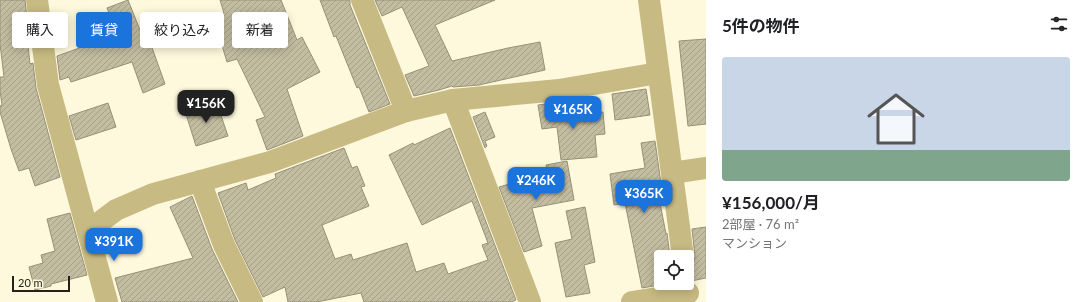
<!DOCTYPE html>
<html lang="ja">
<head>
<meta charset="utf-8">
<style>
  :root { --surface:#fff; --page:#f2f2f2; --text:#202124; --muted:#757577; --line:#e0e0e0; --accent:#1b73dc }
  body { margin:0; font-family:Lato,"Noto Sans JP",sans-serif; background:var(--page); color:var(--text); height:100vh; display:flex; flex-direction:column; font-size:15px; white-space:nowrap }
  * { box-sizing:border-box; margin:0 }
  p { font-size:13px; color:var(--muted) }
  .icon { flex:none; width:22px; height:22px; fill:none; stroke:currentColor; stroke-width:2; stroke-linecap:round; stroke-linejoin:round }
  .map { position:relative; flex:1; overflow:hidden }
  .drawer { display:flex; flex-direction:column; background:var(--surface); width:380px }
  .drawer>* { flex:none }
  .top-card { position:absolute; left:12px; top:12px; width:380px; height:36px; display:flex; gap:8px }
  .fabs { position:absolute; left:654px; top:250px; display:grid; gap:8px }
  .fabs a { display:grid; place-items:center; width:40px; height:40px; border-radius:4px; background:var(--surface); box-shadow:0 2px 10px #0003; font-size:20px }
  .scale { position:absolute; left:12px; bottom:10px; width:58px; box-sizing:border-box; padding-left:4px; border:2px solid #242218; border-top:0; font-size:11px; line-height:14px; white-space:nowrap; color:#242218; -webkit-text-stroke:3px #fef8dc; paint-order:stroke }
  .price { position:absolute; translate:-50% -34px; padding:0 9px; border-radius:8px; background:var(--accent); color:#fff; font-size:13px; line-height:26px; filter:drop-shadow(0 1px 2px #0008) }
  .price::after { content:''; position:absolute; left:50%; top:24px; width:12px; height:9px; margin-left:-6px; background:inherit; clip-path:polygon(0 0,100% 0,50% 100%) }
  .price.active { background:#222; color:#fff }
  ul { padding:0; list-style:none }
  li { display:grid; align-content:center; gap:8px; height:212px; padding:0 16px }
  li+li { border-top:1px solid var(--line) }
  li span { display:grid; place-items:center; height:124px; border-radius:4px; color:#555 }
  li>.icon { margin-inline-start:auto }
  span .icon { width:72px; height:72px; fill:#fffc; stroke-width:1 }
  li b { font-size:17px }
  h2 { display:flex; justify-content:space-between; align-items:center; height:48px; padding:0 16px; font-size:17px }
  .chip { padding:0 14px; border-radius:4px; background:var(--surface); box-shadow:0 2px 10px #0003; font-size:14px; line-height:36px }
  .chip.active { background:var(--accent); color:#fff }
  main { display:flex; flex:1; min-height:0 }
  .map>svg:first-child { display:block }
  .building { fill:url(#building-hatch); stroke:#969176 }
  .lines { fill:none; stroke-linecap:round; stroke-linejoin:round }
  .minor { stroke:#c7ba82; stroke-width:22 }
</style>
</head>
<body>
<main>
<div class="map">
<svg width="706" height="302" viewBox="0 0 706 302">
  <defs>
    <pattern id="building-hatch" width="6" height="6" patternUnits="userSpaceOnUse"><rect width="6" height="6" fill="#c2bca1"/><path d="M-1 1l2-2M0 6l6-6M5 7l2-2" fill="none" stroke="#a7a18a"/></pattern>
  </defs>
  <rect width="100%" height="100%" fill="#fef8dc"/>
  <!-- building -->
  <g class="building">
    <path d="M0 0H25L27 18H25L30 64 33 63 36 88 60 177 35 186 29 168 19 171 11 149 0 112V106L2 105 0 91V77H4L0 44Z"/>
    <path d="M128 0 140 30 145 28 165 84 143 93 132 62 71 82 69 77 60 80 57 56 85 46 77 25 109 13 107 8Z"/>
    <path d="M220 0H281L297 40 302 37 320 72 287 89 303 136 267 150 256 120 265 117 237 59 227 62 213 16 224 13Z"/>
    <path d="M320 0H350V5L390 104 369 112 359 87 357 88 336 36 334 37Z"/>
    <path d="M375 0H495L435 25 452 61 508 48 540 42 545 70 479 85 453 87 452 86 439 90 414 96 405 75 429 66 402 7 382 16Z"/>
    <path d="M706 39V124L688 126 679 41Z"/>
    <path d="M646 89 650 115 615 120 612 94Z"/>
    <path d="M216 101 228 136 196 146 185 111Z"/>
    <path d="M569 101 571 115 603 112 605 134 595 135 597 157 561 160 557 127 542 129 538 105Z"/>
    <path d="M108 103 116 127 76 140 69 116Z"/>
    <path d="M485 112 495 137 485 141 487 146 485 148 473 117Z"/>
    <path d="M450 128 516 300 511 302H364L361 293 317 302H288L285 287 263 297 235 240 218 193 246 183 248 190 276 178 275 174 344 148 352 168 357 166 365 186 361 187 369 206 322 225 335 259 351 254 353 260 407 243 416 272 444 263 448 274 488 260 482 245 488 243 472 201 422 225 389 155 413 143 414 145Z"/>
    <path d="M655 141 663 198H659L666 234 667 233 670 257H661V283H671L642 288 625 203 614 205 610 174 645 168 641 143Z"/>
    <path d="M567 161 574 200 532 208 542 246 524 252 499 187 548 173 546 165Z"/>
    <path d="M192 196 212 249 238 302H122L115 278 193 258 170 207Z"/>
    <path d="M585 207 595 262 584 265 590 293 566 297 555 243 572 239 566 211Z"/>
    <path d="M70 213 87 275 51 284V286L35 290 29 267 43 263 41 255 55 251 47 219Z"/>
    <path d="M706 227V278L691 281H687V268L691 267 694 262 695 256 692 229Z"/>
  </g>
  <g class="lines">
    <!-- minor -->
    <g class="minor">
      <path d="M37 0 48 85 107 302"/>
      <path d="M362 0 406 111"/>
      <path d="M649 0 683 257"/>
      <path d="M453 100 530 302"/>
      <path d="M672 173 706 168"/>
      <path d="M200 181 224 245 252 302"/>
      <path d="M88 231 116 210 153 194 270 162 406 111 453 100 559 90 658 73"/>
      <path d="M632 302 688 293"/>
    </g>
  </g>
</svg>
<div class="fabs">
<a><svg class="icon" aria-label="locate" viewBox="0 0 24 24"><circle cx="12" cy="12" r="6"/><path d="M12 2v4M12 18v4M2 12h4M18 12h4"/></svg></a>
</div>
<div class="scale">20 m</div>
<b class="price active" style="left:206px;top:124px">¥156K</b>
<b class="price" style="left:573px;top:130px">¥165K</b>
<b class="price" style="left:536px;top:201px">¥246K</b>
<b class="price" style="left:644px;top:214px">¥365K</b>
<b class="price" style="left:114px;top:262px">¥391K</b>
<div class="top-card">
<a class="chip">購入</a>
<a class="chip active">賃貸</a>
<a class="chip">絞り込み</a>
<a class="chip">新着</a>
</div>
</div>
<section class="drawer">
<h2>5件の物件<svg class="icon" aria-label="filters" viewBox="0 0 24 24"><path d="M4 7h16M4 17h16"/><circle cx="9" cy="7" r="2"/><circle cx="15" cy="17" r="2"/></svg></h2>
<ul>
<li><span style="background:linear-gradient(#c9d6e8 75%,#7fa58c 0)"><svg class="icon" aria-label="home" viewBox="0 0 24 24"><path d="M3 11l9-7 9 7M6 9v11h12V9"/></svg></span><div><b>¥156,000/月</b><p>2部屋 · 76 m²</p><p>マンション</p></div></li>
</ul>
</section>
</main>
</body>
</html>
